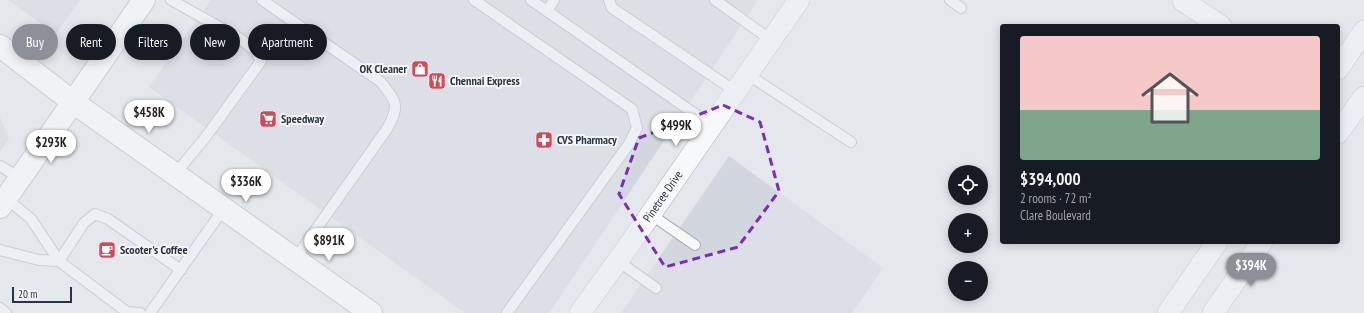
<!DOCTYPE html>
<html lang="en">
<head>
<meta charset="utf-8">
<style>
  :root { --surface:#171b24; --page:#242831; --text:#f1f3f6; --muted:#9ea1a6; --accent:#8c9099 }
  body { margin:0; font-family:"PT Sans Narrow",sans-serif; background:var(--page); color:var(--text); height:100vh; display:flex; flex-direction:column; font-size:15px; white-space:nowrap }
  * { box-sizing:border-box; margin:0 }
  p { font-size:13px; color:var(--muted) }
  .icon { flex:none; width:22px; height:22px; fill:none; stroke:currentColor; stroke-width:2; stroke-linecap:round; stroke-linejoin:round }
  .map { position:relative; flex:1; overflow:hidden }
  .sheet { position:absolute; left:1000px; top:24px; width:340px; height:220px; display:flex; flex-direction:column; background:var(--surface); border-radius:4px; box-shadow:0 2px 10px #0003 }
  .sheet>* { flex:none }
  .top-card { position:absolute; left:12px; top:24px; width:380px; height:36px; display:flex; gap:8px }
  .tools { position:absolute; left:948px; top:165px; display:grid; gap:8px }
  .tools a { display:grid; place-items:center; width:40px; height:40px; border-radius:50%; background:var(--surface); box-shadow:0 2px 10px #0003; font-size:20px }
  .scale { position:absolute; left:12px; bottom:10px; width:60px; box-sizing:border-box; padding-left:4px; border:2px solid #2b3445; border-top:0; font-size:11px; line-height:14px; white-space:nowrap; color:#2b3445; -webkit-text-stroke:3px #f4f6f9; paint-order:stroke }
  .price { position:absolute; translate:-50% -34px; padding:0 9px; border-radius:14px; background:#fff; color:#222; font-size:13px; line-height:26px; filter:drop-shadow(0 1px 2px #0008) }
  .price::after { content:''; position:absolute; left:50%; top:24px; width:12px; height:9px; margin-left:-6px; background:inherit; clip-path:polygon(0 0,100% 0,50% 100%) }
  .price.current { background:var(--accent); color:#fff }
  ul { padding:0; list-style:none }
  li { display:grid; align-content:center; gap:8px; height:212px; padding:0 20px }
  li span { display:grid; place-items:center; height:124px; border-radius:4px; color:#555 }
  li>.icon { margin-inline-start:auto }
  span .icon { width:72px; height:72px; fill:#fffc; stroke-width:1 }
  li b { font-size:17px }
  .chip { padding:0 14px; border-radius:18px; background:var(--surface); box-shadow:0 2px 10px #0003; font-size:14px; line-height:36px }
  .chip.current { background:var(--accent); color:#fff }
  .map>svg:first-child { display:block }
  .built { fill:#d2d6de }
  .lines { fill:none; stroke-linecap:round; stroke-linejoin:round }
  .service-casing { stroke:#a9aeb7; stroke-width:12 }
  .minor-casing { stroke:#a9aeb7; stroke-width:22 }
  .secondary-casing { stroke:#a9aeb7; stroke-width:24 }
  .service { stroke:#f7f8fa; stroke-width:10 }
  .minor { stroke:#f7f8fa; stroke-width:21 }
  .secondary { stroke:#fff; stroke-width:22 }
  .marked { fill:none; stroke:#7b2cbf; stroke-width:3; stroke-dasharray:8 5; stroke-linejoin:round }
  .labels { text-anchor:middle; stroke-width:4; stroke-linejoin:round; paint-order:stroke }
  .poi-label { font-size:12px; font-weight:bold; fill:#2b3445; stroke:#f4f6f9; text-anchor:start }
  .street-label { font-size:12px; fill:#2b3445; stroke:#f4f6f9 }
</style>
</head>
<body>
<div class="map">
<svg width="1364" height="313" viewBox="0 0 1364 313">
  <rect width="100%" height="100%" fill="#e4e7ec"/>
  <!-- built -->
  <g class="built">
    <path d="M8 0H80L56 34Z"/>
    <path d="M211 0H758L549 313H465L149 87Z"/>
    <path d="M0 117 9 139 0 152Z"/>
    <path d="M729 156 883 268 852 313H621Z"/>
  </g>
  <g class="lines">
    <defs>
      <g id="service">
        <path d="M171 0 239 38 256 51 261 61 205 138 175 174"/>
        <path d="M262 0 381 82C397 103 400 105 387 129L295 259"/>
        <path d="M474 0 632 109 637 128 629 144 507 313"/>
        <path d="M531 0 711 125"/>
        <path d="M609 0 612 8 735 91"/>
        <path d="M715 0 771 40"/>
        <path d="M950 0 961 8"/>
        <path d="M547 11 554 0"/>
        <path d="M747 74 851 142"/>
        <path d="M0 166 20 178"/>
        <path d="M6 198 31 219 59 261 84 223 95 214 108 219 181 270"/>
        <path d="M650 214 695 245"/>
        <path d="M0 250 39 260 59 261 127 312 140 313"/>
        <path d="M618 261 656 288"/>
        <path d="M0 308 6 313"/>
        <path d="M150 313 224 208"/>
      </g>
      <g id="minor">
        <path d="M1183 1 1221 26"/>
        <path d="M1338 69 1364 31"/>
        <path d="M1338 133 1364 97"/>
        <path id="s1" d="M580 313 632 241 799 0"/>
        <path d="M1168 313 1217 242"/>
        <path d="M1213 313 1262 242"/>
      </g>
      <g id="secondary">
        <path d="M0 46 73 102 371 313"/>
        <path d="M0 207 144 0"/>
      </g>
    </defs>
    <!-- service casing -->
    <use href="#service" class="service-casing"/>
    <!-- minor casing -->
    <use href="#minor" class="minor-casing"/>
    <!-- secondary casing -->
    <use href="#secondary" class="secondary-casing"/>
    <!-- service -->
    <use href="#service" class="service"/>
    <!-- minor -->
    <use href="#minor" class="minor"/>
    <!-- secondary -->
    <use href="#secondary" class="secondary"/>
  </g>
  <!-- marked area -->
  <path d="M0 0H1364V313H0ZM723 105 760 122 779 191 738 247 665 267 619 194 639 138Z" fill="#e4e7ec" fill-opacity=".55" fill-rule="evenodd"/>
  <path class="marked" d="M723 105 760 122 779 191 738 247 665 267 619 194 639 138Z"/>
  <!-- icons -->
  <defs>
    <symbol id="shop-square" viewBox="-11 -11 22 22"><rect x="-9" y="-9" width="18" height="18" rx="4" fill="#d1495b" stroke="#f4f6f9"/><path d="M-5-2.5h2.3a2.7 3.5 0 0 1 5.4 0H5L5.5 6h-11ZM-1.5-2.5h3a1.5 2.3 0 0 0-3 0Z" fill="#fff"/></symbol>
    <symbol id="restaurant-square" viewBox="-11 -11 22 22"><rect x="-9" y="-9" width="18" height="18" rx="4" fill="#d1495b" stroke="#f4f6f9"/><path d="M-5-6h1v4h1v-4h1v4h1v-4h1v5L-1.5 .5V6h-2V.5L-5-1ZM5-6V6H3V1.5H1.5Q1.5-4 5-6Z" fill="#fff"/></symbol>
    <symbol id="supermarket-square" viewBox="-11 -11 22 22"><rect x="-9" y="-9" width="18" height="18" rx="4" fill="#d1495b" stroke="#f4f6f9"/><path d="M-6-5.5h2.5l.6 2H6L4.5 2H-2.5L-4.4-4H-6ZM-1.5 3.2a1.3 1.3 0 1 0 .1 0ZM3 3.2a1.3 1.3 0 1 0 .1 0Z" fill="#fff"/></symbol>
    <symbol id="pharmacy-square" viewBox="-11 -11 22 22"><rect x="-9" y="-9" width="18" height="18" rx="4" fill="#d1495b" stroke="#f4f6f9"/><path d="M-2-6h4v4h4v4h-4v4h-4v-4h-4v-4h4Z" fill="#fff"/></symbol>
    <symbol id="cafe-square" viewBox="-11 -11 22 22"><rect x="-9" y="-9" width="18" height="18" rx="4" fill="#d1495b" stroke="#f4f6f9"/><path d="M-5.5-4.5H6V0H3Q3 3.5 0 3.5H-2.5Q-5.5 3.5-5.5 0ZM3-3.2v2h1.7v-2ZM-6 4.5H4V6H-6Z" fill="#fff"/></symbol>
  </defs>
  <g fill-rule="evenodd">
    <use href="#shop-square" x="410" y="59" width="20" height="20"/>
    <use href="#restaurant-square" x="427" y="71" width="20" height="20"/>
    <use href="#supermarket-square" x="258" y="109" width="20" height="20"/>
    <use href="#pharmacy-square" x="534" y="130" width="20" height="20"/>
    <use href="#cafe-square" x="97" y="240" width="20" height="20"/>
  </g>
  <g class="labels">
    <!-- poi labels -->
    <g class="poi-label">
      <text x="407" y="73" text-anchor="end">OK Cleaner</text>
      <text x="450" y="85">Chennai Express</text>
      <text x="281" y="123">Speedway</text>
      <text x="557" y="144">CVS Pharmacy</text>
      <text x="120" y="254">Scooter's Coffee</text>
    </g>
    <!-- street labels -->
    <g class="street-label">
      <text dy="4" stroke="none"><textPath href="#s1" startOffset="143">Pinetree Drive</textPath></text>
    </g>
  </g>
</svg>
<div class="tools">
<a><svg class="icon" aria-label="locate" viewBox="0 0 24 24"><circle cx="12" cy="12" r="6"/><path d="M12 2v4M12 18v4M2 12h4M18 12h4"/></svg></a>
<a>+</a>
<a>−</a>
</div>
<div class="scale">20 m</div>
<b class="price" style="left:149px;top:134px">$458K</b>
<b class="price" style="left:676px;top:147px">$499K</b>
<b class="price" style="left:51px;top:164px">$293K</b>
<b class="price" style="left:246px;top:203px">$336K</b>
<b class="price" style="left:329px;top:262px">$891K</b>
<b class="price current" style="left:1251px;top:287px">$394K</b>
<div class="top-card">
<a class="chip current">Buy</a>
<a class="chip">Rent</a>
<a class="chip">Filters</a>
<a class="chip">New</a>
<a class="chip">Apartment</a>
</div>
<section class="sheet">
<ul>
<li><span style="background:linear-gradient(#f6c9c9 60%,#7fa58c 0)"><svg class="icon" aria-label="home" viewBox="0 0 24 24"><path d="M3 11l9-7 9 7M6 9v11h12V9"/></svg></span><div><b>$394,000</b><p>2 rooms · 72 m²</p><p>Clare Boulevard</p></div></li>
</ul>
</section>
</div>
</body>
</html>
